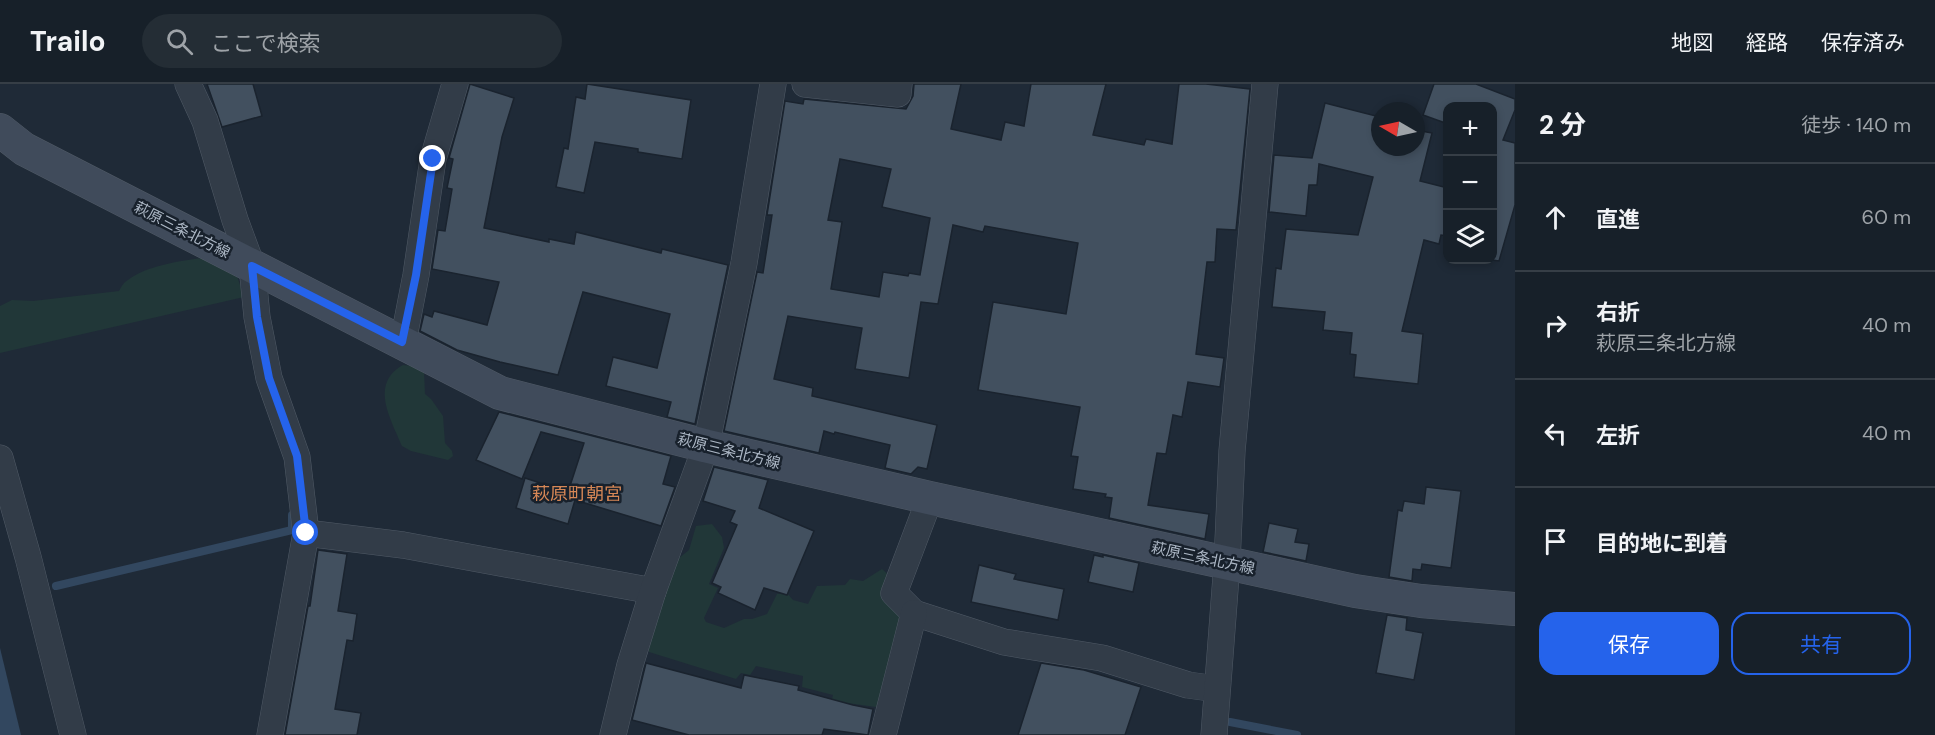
<!DOCTYPE html>
<html lang="ja">
<meta charset="utf-8">
<style>
:root{--surface:#172029;--page:#242d35;--text:#f1f3f6;--muted:#9ea3a8;--line:#363e46;--accent:#2563eb}
body{margin:0;font-family:"DM Sans","Noto Sans JP",sans-serif;background:var(--page);color:var(--text)}
.controls{position:absolute;right:18px;top:18px;display:grid;overflow:hidden;border-radius:12px;box-shadow:0 3px 9px #0003}
.controls button{width:54px;height:54px;display:grid;place-items:center;padding:0;border:0;border-bottom:2px solid var(--line);background:var(--surface);color:var(--text);font:30px sans-serif}
.compass{position:absolute;left:1371px;top:18px;width:54px;height:54px;border-radius:50%;background:var(--surface);box-shadow:0 3px 9px #0003;rotate:279deg}
.stop{position:absolute;width:18px;height:18px;margin:-14px;border:4px solid #2563eb;border-radius:50%;background:#fff}
.stop.end{background:#2563eb;border-color:#fff;box-shadow:0 2px 6px #0008}
.list{margin:0;padding:0;list-style:none}
h2{display:flex;justify-content:space-between;align-items:center;height:78px;margin:0;padding:0 24px;font-size:26px}
h2 small{font-size:20px;font-weight:400;color:var(--muted)}
.list li{display:grid;grid-template-columns:39px 1fr auto;gap:18px;align-items:center;box-sizing:border-box;height:108px;padding:0 24px;border-top:2px solid var(--line)}
.list b{display:block;font-size:22px;white-space:nowrap}
.list p{margin:0;font-size:20px;white-space:nowrap;color:var(--muted)}
.list em{font-size:20px;font-style:normal;color:var(--muted)}
.actions{display:flex;gap:12px;padding:18px 24px}
.actions a{flex:1;padding:14px 0;border:2px solid var(--accent);border-radius:18px;text-align:center;font-size:21px;color:var(--accent)}
.actions .main{background:var(--accent);color:#fff}
.icon{flex:none;width:33px;height:33px;fill:none;stroke:currentColor;stroke-width:2;stroke-linecap:round;stroke-linejoin:round}
.map{position:relative;flex:none;width:1515px;height:651px;overflow:hidden}
header{display:flex;align-items:center;gap:36px;box-sizing:border-box;height:84px;padding:0 30px;background:var(--surface);border-bottom:2px solid var(--line)}
header strong{font-size:28px}
nav{display:flex;gap:33px;margin-inline-start:auto;font-size:21px}
.search{width:420px;height:54px;background:var(--page);display:flex;align-items:center;gap:15px;box-sizing:border-box;padding:0 21px;border-radius:33px;color:var(--muted);font-size:22px}
main{display:flex}
aside{flex:1;background:var(--surface)}
.map>svg:first-child{display:block}
.green{fill:#213738}
.water{fill:#32475f}
.lines{fill:none;stroke-linecap:round;stroke-linejoin:round}
.stream{stroke:#32475f;stroke-width:8}
.building{fill:#42505f;stroke:#1a232e;stroke-width:1.5;fill-rule:evenodd}
.minor-casing{stroke:#505a66;stroke-width:27}
.secondary-casing{stroke:#505a66;stroke-width:34}
.minor{stroke:#323c48;stroke-width:26}
.secondary{stroke:#404b5b;stroke-width:33}
.route{stroke:#2563eb;stroke-width:8}
.labels{text-anchor:middle;stroke-width:5;stroke-linejoin:round;paint-order:stroke}
.street-label{font-size:15px;fill:#acb7c5;stroke:#18212c}
.quarter-label{font-size:18px;fill:#d68756;stroke:#18212c}
</style>
<header>
<strong>Trailo</strong>
<div class="search"><svg class="icon" aria-label="search" viewBox="0 0 24 24"><circle cx="10" cy="10" r="6"/><path d="M15 15l6 6"/></svg>ここで検索</div>
<nav><a>地図</a><a>経路</a><a>保存済み</a></nav>
</header>
<main>
<div class="map">
<svg width="1515" height="651" viewBox="0 0 1515 651">
<rect width="100%" height="100%" fill="#1f2a37"/>
<g class="green">
<path d="M202,174L236,189L244,213L0,269V222L12,216L33,217L119,207C121,203 124,198 128,196C146,182 179,177 202,174Z"/>
<path d="M403,281L412,282L424,287L425,310L431,315L443,332L445,359L452,367L453,372L448,376L411,367L402,362C391,335 369,300 403,281Z"/>
<path d="M712,440L722,453L724,464L709,500L718,504L704,534L706,538L724,544L744,535H752L767,530L777,510L786,508L793,516L808,520L817,502L845,501L850,495L863,497L882,485L892,494L907,534L884,619L876,623L847,619L845,622L831,619L833,611L802,603L803,592L756,582L750,591L741,589L736,595L649,568V550L674,478L689,466L696,442Z"/>
</g>
<path class="water" d="M0,564L21,651H0Z"/>
<g class="lines">
<g class="stream">
<path d="M56,502L292,446V431"/>
<path d="M1230,638L1297,651"/>
</g>
</g>
<g class="building">
<path d="M207,0H253L262,32L222,43Z"/>
<path d="M470,0L514,14L502,53L484,144L549,158V155L574,160L576,148L661,169L662,165L728,181L695,340L667,333L671,318L606,302L613,273L657,284L670,230L583,208L558,291L500,278L457,266L420,247L424,230L432,233L434,227L487,241L499,198L432,185L438,146L445,147L452,105L447,104L453,75L449,74Z"/>
<path d="M587,0L691,16L682,75L638,68V65L595,58L584,109L556,103L564,64L568,65L576,13L585,15Z"/>
<path d="M914,0H961L951,45L1001,56L1005,38L1024,42L1031,0H1106L1093,51L1144,61L1146,55L1172,60L1179,0H1206L1250,5L1236,146L1217,145L1215,178H1207L1196,270L1224,274L1220,303L1188,298L1182,333L1173,331L1166,370L1157,369L1148,421L1209,430L1205,455L1109,434L1112,414L1105,413L1106,410L1073,405L1078,373L1071,372L1080,323L978,306L993,218L1066,230L1078,159L985,142L983,148L953,141L938,220L921,218L909,294L855,285L862,244L788,232L774,295L813,304L812,312L937,341L927,385L918,383L911,390L885,384L890,361L835,348L834,350L824,347L819,369L724,347L757,188L763,189L772,131H767L785,17L803,20L804,15L906,25L913,12ZM840,75L891,85L882,123L930,134L920,191L909,189L908,192L883,188L879,213L831,205L842,138L828,136Z"/>
<path d="M1434,0H1476L1515,15V26L1503,56L1515,59V121L1499,177L1492,176V22H1448V40L1423,31Z"/>
<path d="M1325,19L1380,33V63H1416V46L1432,49L1420,97L1448,104V152L1441,151L1439,160L1424,156L1402,247L1423,250L1418,300L1354,293L1356,271L1350,270L1352,249L1323,246L1325,228L1272,223L1276,184L1281,185L1286,145L1358,151L1373,93L1319,80L1317,101H1309L1306,132L1269,128L1274,71L1312,74Z"/>
<path d="M499,328L671,372L663,400L675,403L661,442L575,416L568,440L516,424L525,394L568,408L584,359L541,348L522,395L476,376Z"/>
<path d="M714,383L768,396L759,424L814,447L787,511L764,504L755,526L718,509L721,503L712,499L737,441L730,438L735,427L703,417Z"/>
<path d="M1426,403L1461,407L1451,484L1422,480L1421,486L1413,485L1412,497L1389,493L1398,426L1402,427L1404,417L1424,420Z"/>
<path d="M1269,439L1298,445L1295,458L1309,460L1306,477L1263,468Z"/>
<path d="M318,466L347,470L338,527L357,530L353,557L347,556L335,625L361,629L357,651H285L308,522H310Z"/>
<path d="M1094,471L1103,473V471L1139,479L1133,508L1088,498Z"/>
<path d="M979,481L1016,490L1014,495L1064,505L1058,536L971,518Z"/>
<path d="M1387,531L1407,534L1406,546L1423,549L1414,596L1376,589Z"/>
<path d="M646,579L741,604L744,591L799,602L798,606L853,621L873,625L868,651L824,645L822,651H689L632,636Z"/>
<path d="M1041,579L1084,586L1141,603L1125,651H1018Z"/>
</g>
<g class="lines">
<defs>
<g id="minor">
<path d="M188,0L205,37L235,136L252,182L257,233L269,294L297,373L306,449L270,651"/>
<path d="M805,0L898,10L899,0"/>
<path d="M403,258L416,191L433,75L455,0"/>
<path d="M0,374L28,473L73,651"/>
<path d="M930,414L894,509L914,529L1004,558L1102,574L1188,601L1217,605"/>
<path d="M306,449L403,461L653,507"/>
<path d="M613,651L630,581L653,507L706,362L744,179L773,0"/>
<path d="M883,651L914,529"/>
<path d="M1214,651L1227,479L1232,367L1265,0"/>
</g>
<path id="secondary" d="M0,46L24,65L500,309L706,362L930,414L1355,507L1421,517L1515,525"/>
</defs>
<use href="#minor" class="minor-casing"/>
<use href="#secondary" class="secondary-casing"/>
<use href="#minor" class="minor"/>
<use href="#secondary" class="secondary"/>
</g>
<g class="lines">
<path class="route" d="M306,449L297,372L269,294L257,233L252,182L402,258L416,191L433,75"/>
</g>
<g class="labels">
<g class="street-label">
<text transform="translate(182 146) rotate(27)" y="5">萩原三条北方線</text>
<text transform="translate(729 367) rotate(14)" y="5">萩原三条北方線</text>
<text transform="translate(1203 474) rotate(12)" y="5">萩原三条北方線</text>
</g>
<g class="quarter-label">
<text x="577" y="416">萩原町朝宮</text>
</g>
</g>
</svg>
<div class="controls">
<button>+</button>
<button>−</button>
<button><svg class="icon" aria-label="layers" viewBox="0 0 24 24"><path d="M12 4l9 5-9 5-9-5zM3 14l9 5 9-5"/></svg></button>
</div>
<svg class="compass" viewBox="-18 -18 36 36"><path d="M0-13l5 13h-10z" fill="#e53935"/><path d="M0 13l5-13h-10z" fill="#9ea3a8"/></svg>
<div class="stop" style="left:306px;top:449px"></div>
<div class="stop end" style="left:433px;top:75px"></div>
</div>
<aside>
<h2>2 分<small>徒歩 · 140 m</small></h2>
<ul class="list">
<li><svg class="icon" aria-label="ahead" viewBox="0 0 24 24"><path d="M12 20V5M6 11l6-6 6 6"/></svg><div><b>直進</b></div><em>60 m</em></li>
<li><svg class="icon" aria-label="right" viewBox="0 0 24 24"><path d="M7 20v-9h11M14 6l5 5-5 5"/></svg><div><b>右折</b><p>萩原三条北方線</p></div><em>40 m</em></li>
<li><svg class="icon" aria-label="left" viewBox="0 0 24 24"><path d="M17 20v-9H6M10 6l-5 5 5 5"/></svg><div><b>左折</b></div><em>40 m</em></li>
<li><svg class="icon" aria-label="arrive" viewBox="0 0 24 24"><path d="M6 21V4h12l-3 4 3 4H6"/></svg><div><b>目的地に到着</b></div></li>
</ul>
<div class="actions"><a class="main">保存</a><a>共有</a></div>
</aside>
</main>
